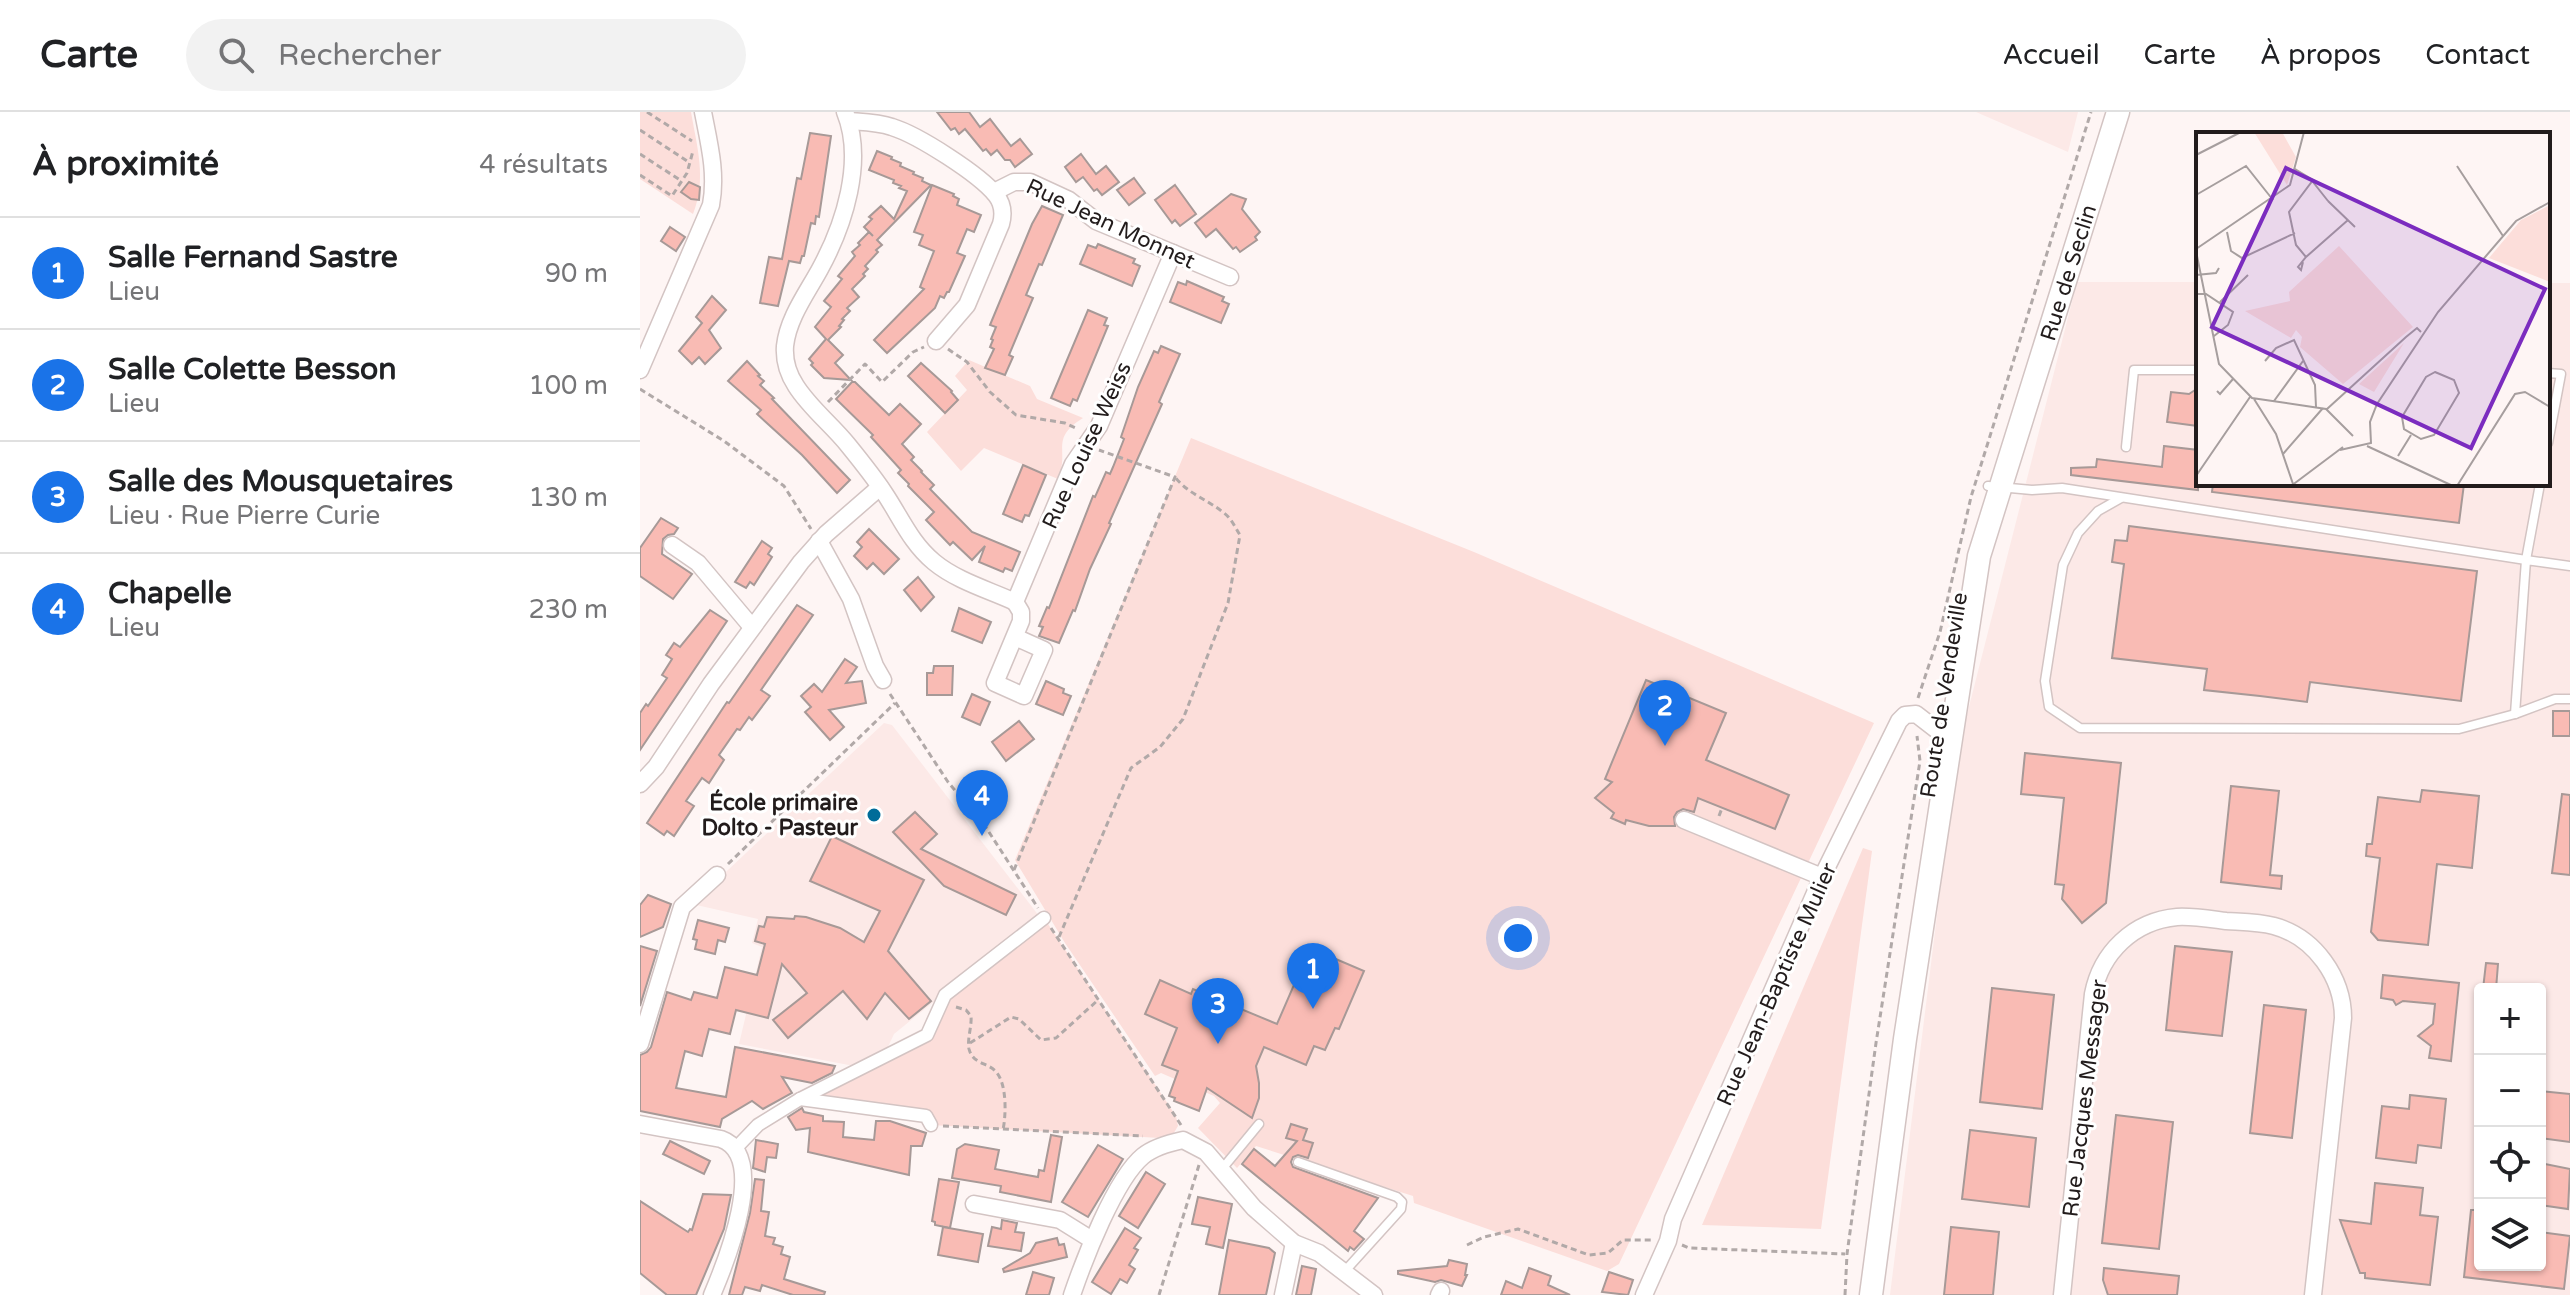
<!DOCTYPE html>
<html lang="fr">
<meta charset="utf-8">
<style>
:root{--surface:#fff;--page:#f2f2f2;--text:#202124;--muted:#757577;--line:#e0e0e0;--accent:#1a73e8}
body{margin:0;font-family:"Varela Round",sans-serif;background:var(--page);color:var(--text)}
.controls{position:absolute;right:24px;bottom:24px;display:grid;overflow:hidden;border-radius:8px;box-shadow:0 2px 6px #0004}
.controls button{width:72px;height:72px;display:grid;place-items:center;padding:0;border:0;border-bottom:2px solid var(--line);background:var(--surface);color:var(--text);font:40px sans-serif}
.you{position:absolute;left:878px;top:826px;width:28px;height:28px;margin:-20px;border:6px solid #fff;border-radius:50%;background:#1a73e8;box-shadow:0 0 0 12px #1a73e833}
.badge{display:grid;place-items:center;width:52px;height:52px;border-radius:50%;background:var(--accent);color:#fff;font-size:26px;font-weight:700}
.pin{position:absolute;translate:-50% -66px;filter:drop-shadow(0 2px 4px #0008)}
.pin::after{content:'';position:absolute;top:42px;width:28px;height:24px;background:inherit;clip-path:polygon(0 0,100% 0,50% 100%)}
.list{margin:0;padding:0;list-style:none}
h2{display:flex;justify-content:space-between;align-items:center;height:104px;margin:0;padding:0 32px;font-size:34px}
h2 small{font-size:26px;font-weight:400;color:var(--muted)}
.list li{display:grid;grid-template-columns:52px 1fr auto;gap:24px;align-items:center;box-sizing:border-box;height:112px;padding:0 32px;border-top:2px solid var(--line)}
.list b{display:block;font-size:30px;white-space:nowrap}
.list p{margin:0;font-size:26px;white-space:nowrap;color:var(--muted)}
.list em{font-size:26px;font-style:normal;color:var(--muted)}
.icon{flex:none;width:44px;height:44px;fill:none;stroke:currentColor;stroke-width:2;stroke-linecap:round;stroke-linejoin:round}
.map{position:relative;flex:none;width:1930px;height:1183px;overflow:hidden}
header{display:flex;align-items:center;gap:48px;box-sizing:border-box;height:112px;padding:0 40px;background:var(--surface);border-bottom:2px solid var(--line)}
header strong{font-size:38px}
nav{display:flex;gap:44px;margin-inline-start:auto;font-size:28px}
.search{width:560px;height:72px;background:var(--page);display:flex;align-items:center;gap:20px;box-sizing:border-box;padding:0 28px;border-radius:44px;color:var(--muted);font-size:30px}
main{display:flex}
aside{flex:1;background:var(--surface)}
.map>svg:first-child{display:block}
.built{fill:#fce9e7;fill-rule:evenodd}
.green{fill:#fcdeda}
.building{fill:#f9bbb4;stroke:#a79997;stroke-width:2}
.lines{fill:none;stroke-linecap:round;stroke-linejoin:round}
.service-casing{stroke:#d3c4c3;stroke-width:11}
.pedestrian-casing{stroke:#d3c4c3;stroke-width:15}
.minor-casing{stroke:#d3c4c3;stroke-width:19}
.secondary-casing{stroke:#d3c4c3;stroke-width:25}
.path{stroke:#b1a9a8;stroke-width:3;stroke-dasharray:6 4;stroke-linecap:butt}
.service{stroke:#fff;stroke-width:8}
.pedestrian{stroke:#fff;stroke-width:12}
.minor{stroke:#fff;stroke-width:16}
.secondary{stroke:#fff;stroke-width:22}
.poi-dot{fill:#006c99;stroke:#fff;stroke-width:3}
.labels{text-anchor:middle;stroke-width:6;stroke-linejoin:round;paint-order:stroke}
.street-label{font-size:22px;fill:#221c1c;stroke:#fff}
.poi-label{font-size:22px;font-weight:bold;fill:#221c1c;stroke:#fff;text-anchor:end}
.inset-road{fill:none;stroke:#a69e9e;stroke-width:2}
.view{fill:#7b2cbf;fill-opacity:0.15;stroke:#7b2cbf;stroke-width:4}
.inset-edge{fill:none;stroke:#221c1c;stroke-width:4}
</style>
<header>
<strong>Carte</strong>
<div class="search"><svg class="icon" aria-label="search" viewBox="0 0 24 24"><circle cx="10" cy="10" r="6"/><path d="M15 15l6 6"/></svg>Rechercher</div>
<nav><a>Accueil</a><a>Carte</a><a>À propos</a><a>Contact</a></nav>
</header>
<main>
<aside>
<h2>À proximité<small>4 résultats</small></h2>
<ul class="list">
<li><span class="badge">1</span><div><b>Salle Fernand Sastre</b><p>Lieu</p></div><em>90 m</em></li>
<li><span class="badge">2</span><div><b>Salle Colette Besson</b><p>Lieu</p></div><em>100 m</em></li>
<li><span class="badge">3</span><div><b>Salle des Mousquetaires</b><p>Lieu · Rue Pierre Curie</p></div><em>130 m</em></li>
<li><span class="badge">4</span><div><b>Chapelle</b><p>Lieu</p></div><em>230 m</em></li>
</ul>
</aside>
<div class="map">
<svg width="1930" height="1183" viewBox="0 0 1930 1183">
<rect width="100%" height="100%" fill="#fef5f4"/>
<g class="built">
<path d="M1336,0H1438L1428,40Z"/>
<path d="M1437,170H1558V372H1908V171H1930V1183H1250L1317,642ZM1840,877H1900V1153H1840Z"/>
<path d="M244,611L252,613L399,804L254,922L246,939L214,954L99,932L122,835L112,831L118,807L52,792Z"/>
</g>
<g class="green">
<path d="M0,0H51C57,35 67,67 53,102L0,67Z"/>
<path d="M329,248L390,274L397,287L443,306C409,327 430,338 418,367L344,336L321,359L287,320L327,278L315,264Z"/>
<path d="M551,326L834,440L1234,611L979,1152L967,1159L774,1091L773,1084L616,1034L597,1056L558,1016L580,991L574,984L521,961L515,964L425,831L375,748Z"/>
<path d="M1223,736L1232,739L1181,1117L1062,1113Z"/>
<path d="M404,806L536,1004L538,1014L532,1024L520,1026L291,1013L286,1004L160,987L287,923L305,883Z"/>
</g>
<g class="building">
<path d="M297,0H329L340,15L350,7L371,34L380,27L392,42L375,55L370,48H365L357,38L351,43L346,37L343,39L325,17L319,22L315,16L311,18Z"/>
<path d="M170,21L191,24L179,105L176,104L175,112L171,111L164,144H162L160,151L149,149L138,194L120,191L129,145L142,147L157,66L161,67Z"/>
<path d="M237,39L252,45L251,47L261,51L260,54L274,60L273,62L283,66L282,69L291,73L237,128L242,133L236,138L238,140L225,154L228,157L223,162L225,164L212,177L219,185L207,196L210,199L202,207L204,208L199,214L201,215L188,228L203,243L195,251L211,268L184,266L171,253L173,251L169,247L186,227L175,215L191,195L184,189L202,167L198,164L215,144L212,140L220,133L218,131L229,120L233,124L224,115L232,107L229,105L241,94L254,107L267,79L259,76L261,74L253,71L254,68L229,58Z"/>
<path d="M441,42L456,62L466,54L479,70L462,83L457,77L454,79L443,65L436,70L425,55Z"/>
<path d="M494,66L505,81L489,93L477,78Z"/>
<path d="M49,70L60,75L59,88L51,87L41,80Z"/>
<path d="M292,73L314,82L313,84L319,87L317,93L341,103L334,120L327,117L317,141L325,144L309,180H307L304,186L300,184L295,196L247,241L234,228L284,177L280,175L294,139L279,133L283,123L274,120Z"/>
<path d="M535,73L556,102L540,114L535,108L532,111L515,88Z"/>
<path d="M591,82L606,87L602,97L620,120L615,125L617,128L600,140L596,135L593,137L576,117L566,125L555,111Z"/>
<path d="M402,94L423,103L402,153L399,152L386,183L393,186L369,243L373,245L365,263L345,256L354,237L350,235L353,228L351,227L356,215L350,213L392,112Z"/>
<path d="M30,115L45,125L36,139L21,129Z"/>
<path d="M458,132L495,147L493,151L500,154L492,174L440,152L448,133L456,136Z"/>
<path d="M547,169L584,185L582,189L589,192L581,211L530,190L538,170L546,173Z"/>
<path d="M72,184L86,198L69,218L81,236L65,252L59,245L52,252L39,239L62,211L56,205Z"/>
<path d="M448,198L467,206L464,213L468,214L437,289L433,287L430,294L411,286Z"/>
<path d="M521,234L540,242L519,290L522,292L469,411L471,412L450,457L435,499L433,498L419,531L399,524L403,515L399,514L407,495L409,496L453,384L455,385L466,360L470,362L473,355L484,327L481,325L498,275L514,239L518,241Z"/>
<path d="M107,249L120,263L118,264L124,269L120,273L134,286L132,287L210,368L197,381L162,343L117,302L121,298L88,269Z"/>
<path d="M281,251L312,279L311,280L318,288L305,301L268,264Z"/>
<path d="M212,270H215L249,303L260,292L281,312L262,332L274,345L271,348L282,359L281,360L294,373L290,377L332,420L380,440L372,459L365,456L363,460L339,450L345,434L332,448L313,430L310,433L286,408L294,400L268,374L269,372L258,361L261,358L231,325L233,323L196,287Z"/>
<path d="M1558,276V314L1527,310L1531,280L1549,282Z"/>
<path d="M1524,334L1558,338V378L1431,363V356L1456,355L1457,347L1522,355Z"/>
<path d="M383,353L406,363L389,404L385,403L382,410L363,402Z"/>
<path d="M1573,372H1824L1819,411L1572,380Z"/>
<path d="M21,406L38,416L34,422L28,423L23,427L22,442L52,462L33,487L0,464V436Z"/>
<path d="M1489,414L1837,459L1821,589L1670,570L1667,590L1620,584L1564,578L1567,557L1472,546L1484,452L1472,450L1475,428L1487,429Z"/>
<path d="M229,417L259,447L244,462L233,451L227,457L214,444L222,435L217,430Z"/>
<path d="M122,429L132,436L128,442L132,445L114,473L110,470L106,476L95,470Z"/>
<path d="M278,465L294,485L281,499L264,478Z"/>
<path d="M157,493L173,503L121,578L130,584L112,608L109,605L100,618L97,617L79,643L84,648L69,671L62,666L46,689L54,694L34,724L27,719L24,723L7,711L87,590L89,591Z"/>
<path d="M319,496L351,510L342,531L312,519Z"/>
<path d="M70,498L87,509L0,638V601L6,592L8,594L27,566L22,563L32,547L26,543L34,531L40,535Z"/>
<path d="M205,547L217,555L206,571L222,569L226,591L189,598L204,615L190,628L165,600L171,595L161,584L174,572L182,580Z"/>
<path d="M294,554H313L312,583H287V561H293Z"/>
<path d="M1006,568L1086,601L1066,648L1149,683L1135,717L1058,686L1054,700L1043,697L1037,700L1034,705L1035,714H1009L986,708L985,712L971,706L974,701L955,686L972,670L965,667Z"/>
<path d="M406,569L424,577L423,581L431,584L423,603L396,592Z"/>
<path d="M332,582L350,590L340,613L322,605Z"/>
<rect x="1913" y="599" width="17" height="25"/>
<path d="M379,609L394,627L366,649L352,630Z"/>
<path d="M1385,641L1481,651L1466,791L1442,811L1422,787L1424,773L1415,772L1424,686L1381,682Z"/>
<path d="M1591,674L1639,679L1630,763L1642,764L1641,777L1581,770Z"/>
<path d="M1782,678L1839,684L1832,756L1797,752L1788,833L1738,828L1731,820L1740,746L1726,744L1727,732H1732L1738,685L1780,690Z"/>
<path d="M1922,682L1930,683V763L1912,761Z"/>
<path d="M275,700L297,722L281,737L376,783L366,803L304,774L253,720Z"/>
<path d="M192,724L284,768L248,839L291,889L269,907L245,881L227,907L203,879L148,926L133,908L167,881L142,852L128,906L96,898L90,922L69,917L62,944L45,939L36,976L86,985L95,935L195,954L192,961L172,971L142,965L152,981L123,997L112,989L82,1007L80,1015L0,999V943L7,940L11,935L27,880L51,888L54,880L77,886L85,855L117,863L125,832L115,829L119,814L124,815L127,805L154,807L155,804L166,805L200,816L224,830L240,799L170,769Z"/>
<path d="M8,783L31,792L23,815L0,825V793Z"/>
<path d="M58,808L89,816L85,830L78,828L75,842L55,837L57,828L53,827Z"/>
<path d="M0,834L17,839L0,894Z"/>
<path d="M1535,834L1592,840L1582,924L1526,918Z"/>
<path d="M670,836L724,859L699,917L695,916L685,938L674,934L666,953L624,935L616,954L619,971V986L612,1006L567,976L559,999L534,989L535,986L529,984L538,959L522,953L537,916L505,902L520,868L551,882L553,877L637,912Z"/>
<path d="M1846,851L1858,852L1856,877H1843Z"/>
<path d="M1743,863L1819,871L1811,949L1789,946L1791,934L1778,924L1793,912L1795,892L1763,889L1756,893L1753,888L1741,886Z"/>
<path d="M1352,876L1414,883L1402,997L1340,990Z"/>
<path d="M1624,893L1666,898L1652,1026L1610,1021Z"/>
<path d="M1900,979L1930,982V1030L1900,1026Z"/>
<path d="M1770,983L1806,987L1801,1036L1778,1033L1776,1051L1736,1046L1742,994L1769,997Z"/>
<path d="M162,996L164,1000L183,1004V1009L204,1010L203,1025L234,1028L236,1009H250L286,1021L282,1034H271L269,1063L168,1040L170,1016L156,1018L148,1005Z"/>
<path d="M1476,1003L1533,1010L1519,1137L1462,1131Z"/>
<path d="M651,1012L667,1017L663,1028L673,1031L668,1046L658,1043L653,1045L651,1050L653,1055L738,1086L714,1119L724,1127L714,1138L710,1135L708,1139L602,1052L614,1037L635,1054L657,1029L646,1026Z"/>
<path d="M1330,1018L1396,1026L1389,1095L1322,1087Z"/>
<path d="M411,1023L422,1025L411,1090L360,1080L361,1074L312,1066L317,1037L325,1032L359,1038L355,1057L398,1065L399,1058L404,1059Z"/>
<path d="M116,1028L138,1032L136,1046L127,1045L125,1060L113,1056Z"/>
<path d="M30,1029L70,1049L64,1062L23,1042Z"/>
<path d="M458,1033L483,1047L448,1105L422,1090Z"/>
<path d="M1900,1051L1930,1057L1928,1097L1900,1093Z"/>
<path d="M506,1060L525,1072L498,1116L479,1104Z"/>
<path d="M115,1067L124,1068L121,1099L129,1100L125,1124L135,1126L133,1132L143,1135L141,1142L150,1145L144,1167L185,1180L184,1183H153L122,1173L120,1179L105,1175L102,1183H89L110,1101Z"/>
<path d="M299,1067L319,1070L310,1116L295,1113V1110L292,1109Z"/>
<path d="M1735,1071L1783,1076L1780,1103L1798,1105L1790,1173L1725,1166V1161H1720L1700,1108L1731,1112Z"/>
<path d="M63,1082L91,1083L84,1117L56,1183H27L0,1161V1089L48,1120L50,1117L52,1118Z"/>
<path d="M558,1085L592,1092L583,1136L566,1132L570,1115L552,1112Z"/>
<path d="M1831,1098H1840V1153H1900V1120L1930,1124L1924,1177L1824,1165Z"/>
<path d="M362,1108L377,1111L375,1120L384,1121L381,1139L348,1134L352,1115L361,1117Z"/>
<path d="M303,1115L343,1122L338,1150L298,1143Z"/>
<path d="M1311,1115L1359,1120L1353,1183H1304Z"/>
<path d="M485,1116L501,1126L494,1136L498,1138L489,1153L495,1157L487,1171L480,1167L471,1182L452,1170Z"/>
<path d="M417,1126L419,1133L424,1132L427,1145L364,1160L363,1157L390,1141L396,1131Z"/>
<path d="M589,1128L629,1136L635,1141L626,1183H579Z"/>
<path d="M809,1148L827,1152L825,1163H827L822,1174L801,1168L795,1170L758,1162V1159L807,1154Z"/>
<path d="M662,1154L676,1157L671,1183H656Z"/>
<path d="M889,1156L911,1164L908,1173L930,1183H861L866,1169L882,1176Z"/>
<path d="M1464,1156L1539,1164L1537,1183H1468L1463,1168Z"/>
<path d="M393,1160L414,1166L409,1183H386Z"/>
<path d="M969,1160L993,1168L988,1183L962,1180Z"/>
</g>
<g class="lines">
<defs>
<g id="service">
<path d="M1908,261L1921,262L1908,331"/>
<path d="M1486,335L1494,258H1558"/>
<path d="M1348,374L1392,378L1422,376L1886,448L1900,372"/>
<path d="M1481,386L1458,399L1438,421L1423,453L1405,569L1409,595L1440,616L1819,617L1875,602L1915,587H1930"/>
<path d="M1875,602L1886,448L1930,454"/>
<path d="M658,1050L757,1085L762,1090L761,1097L705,1159"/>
<path d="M582,1057L619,1012"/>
</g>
<g id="pedestrian">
<path d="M160,987L286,1004L291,1013"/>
<path d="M96,1036L118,1013L160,987L287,923L305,883L404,806"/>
</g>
<g id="minor">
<path d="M205,0C225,49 204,113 180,157C167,181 148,206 145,234C144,248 148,262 156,274C170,296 192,313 208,333C221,349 234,365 245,382C261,406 271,431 294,450C317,469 349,478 375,490"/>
<path d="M209,9C223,10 238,10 252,15C278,23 339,62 356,83C363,92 364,101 361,112L327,193L296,229"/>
<path d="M354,80L374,70H390L429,88L456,109L590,165"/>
<path d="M0,258L71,93C77,61 69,31 63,0"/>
<path d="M179,429L211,487L235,554L243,568"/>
<path d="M32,433L58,451L111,514"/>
<path d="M375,525L404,538L384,584L355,571L381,509V500L375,490L433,352L459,314L533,141"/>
<path d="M0,672L16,655L71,572L161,450L186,422L240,375"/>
<path d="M1044,708L1182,765"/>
<path d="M0,932L42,795L77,763"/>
<path d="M0,1012L81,1027C129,1044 86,1150 72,1183"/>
<path d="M334,1092L420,1108L452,1128"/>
<path d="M432,1183C444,1148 475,1067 503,1044C514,1035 529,1031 543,1028L566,1040L614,1096L654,1131L679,1141L734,1183"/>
<path d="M643,1183L654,1131"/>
<path d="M799,1183L801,1179"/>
<path d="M1004,1183L1028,1129L1033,1107L1182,765L1259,609L1265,603L1276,602L1298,619"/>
<path d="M1422,1183L1453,882C1461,841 1493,809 1537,805C1552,804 1570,807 1586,809C1602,810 1619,810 1634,814C1675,825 1703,866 1703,906L1673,1183"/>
</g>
<g id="secondary">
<path id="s1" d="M1231,1183L1265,927L1339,444L1478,0"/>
</g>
</defs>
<use href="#service" class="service-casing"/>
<use href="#pedestrian" class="pedestrian-casing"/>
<use href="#minor" class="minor-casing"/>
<use href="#secondary" class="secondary-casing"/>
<g class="path">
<path d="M7,0L52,29"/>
<path d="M0,18L50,51"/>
<path d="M0,42L40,68"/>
<path d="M0,63L32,84L47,61L53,39"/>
<path d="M308,237L327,250L350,280L376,303L425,311L438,317"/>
<path d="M0,277L84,329L144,374L171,417"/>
<path d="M188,290L225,252L242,270L273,240L284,235"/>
<path d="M250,582L308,670L347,717L398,796"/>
<path d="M1278,586L1300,520L1331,385L1451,0"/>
<path d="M1079,704L1082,696"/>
<path d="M88,752L255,591"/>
<path d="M374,758L535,365L459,338"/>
<path d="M411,816L541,1013"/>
<path d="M419,825L491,656L520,635L543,607L588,491L600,423C595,415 591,406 584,401C567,387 548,382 535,365"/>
<path d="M316,895L326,898L331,904C332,914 327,927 329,937C333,953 349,950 357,961C367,974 366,1003 363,1018"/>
<path d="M330,931L371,905L379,907L401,928L416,926L458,888"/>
<path d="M303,1014L503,1024"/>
<path d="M827,1133L844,1125L878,1117L949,1143L968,1141L983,1128H1011"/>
<path d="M1042,1133L1049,1136L1205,1142"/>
<path d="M519,1183L559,1053"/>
<path d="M1205,1183L1207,1142L1236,931L1280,649L1277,624"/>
</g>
<use href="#service" class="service"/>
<use href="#pedestrian" class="pedestrian"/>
<use href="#minor" class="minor"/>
<use href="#secondary" class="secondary"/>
</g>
<circle class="poi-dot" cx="234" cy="703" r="8"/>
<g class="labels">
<g class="street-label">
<text transform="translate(471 111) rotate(25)" y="8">Rue Jean Monnet</text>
<text dy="8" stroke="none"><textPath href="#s1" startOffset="1044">Rue de Seclin</textPath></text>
<text transform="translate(446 333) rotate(-65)" y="8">Rue Louise Weiss</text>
<text transform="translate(1303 583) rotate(-81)" y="8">Route de Vendeville</text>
<text transform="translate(1136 872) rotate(-66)" y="8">Rue Jean-Baptiste Mulier</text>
<text transform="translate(1444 986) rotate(-83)" y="8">Rue Jacques Messager</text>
</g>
<g class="poi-label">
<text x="218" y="698">École primaire<tspan x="218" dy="25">Dolto - Pasteur</tspan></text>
</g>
</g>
<g transform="translate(1556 20)">
<rect width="354" height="354" fill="#fef5f4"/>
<path d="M58,0H86L100,25L91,53ZM354,73V150L293,126L325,88ZM143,114L217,195L147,252L104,215L106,205L100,198L95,206L49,179L94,169L93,160ZM208,211L178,260L163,252Z" fill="#fcdeda"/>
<path class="inset-road" d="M0,23L45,0M261,34L307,104M99,37L117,48L93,80L100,113L110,125M117,50L132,69M0,63L50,34L77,68M132,69L159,95M31,100L35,119L46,126L99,101M0,117L94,53L108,0M0,119L23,232L56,266L130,277L157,304M107,130L105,138L102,135L110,125L152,88M0,143L20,141L23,136M0,162H10L37,180L32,193L18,204M24,170L52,143M69,229L80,216L98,208L119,253L120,275M239,240L258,248L263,261L238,303L225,307L208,297L206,285L230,245ZM21,259L24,262L37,247M58,267L80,302L97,352M78,269L107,229M131,277L210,205L221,196L225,200M171,314L257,354M144,318L175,311L174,290L181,272L242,180L320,89L354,70M87,322L127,276M202,324L215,303M0,344L54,265M95,354L147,315M261,354L319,262L329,260L354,275"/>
<path class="view" d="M90,36L349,157L275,316L16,195Z"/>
<rect width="354" height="354" class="inset-edge"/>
</g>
</svg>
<div class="controls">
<button>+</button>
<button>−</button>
<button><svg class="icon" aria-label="locate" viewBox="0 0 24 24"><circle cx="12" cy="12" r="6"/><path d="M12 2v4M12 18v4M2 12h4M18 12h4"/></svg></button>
<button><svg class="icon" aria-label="layers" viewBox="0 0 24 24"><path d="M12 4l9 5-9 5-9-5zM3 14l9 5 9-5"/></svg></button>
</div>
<div class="you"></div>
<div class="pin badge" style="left:673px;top:897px">1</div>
<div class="pin badge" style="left:1025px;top:634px">2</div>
<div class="pin badge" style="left:578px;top:932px">3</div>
<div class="pin badge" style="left:342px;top:724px">4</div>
</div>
</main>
